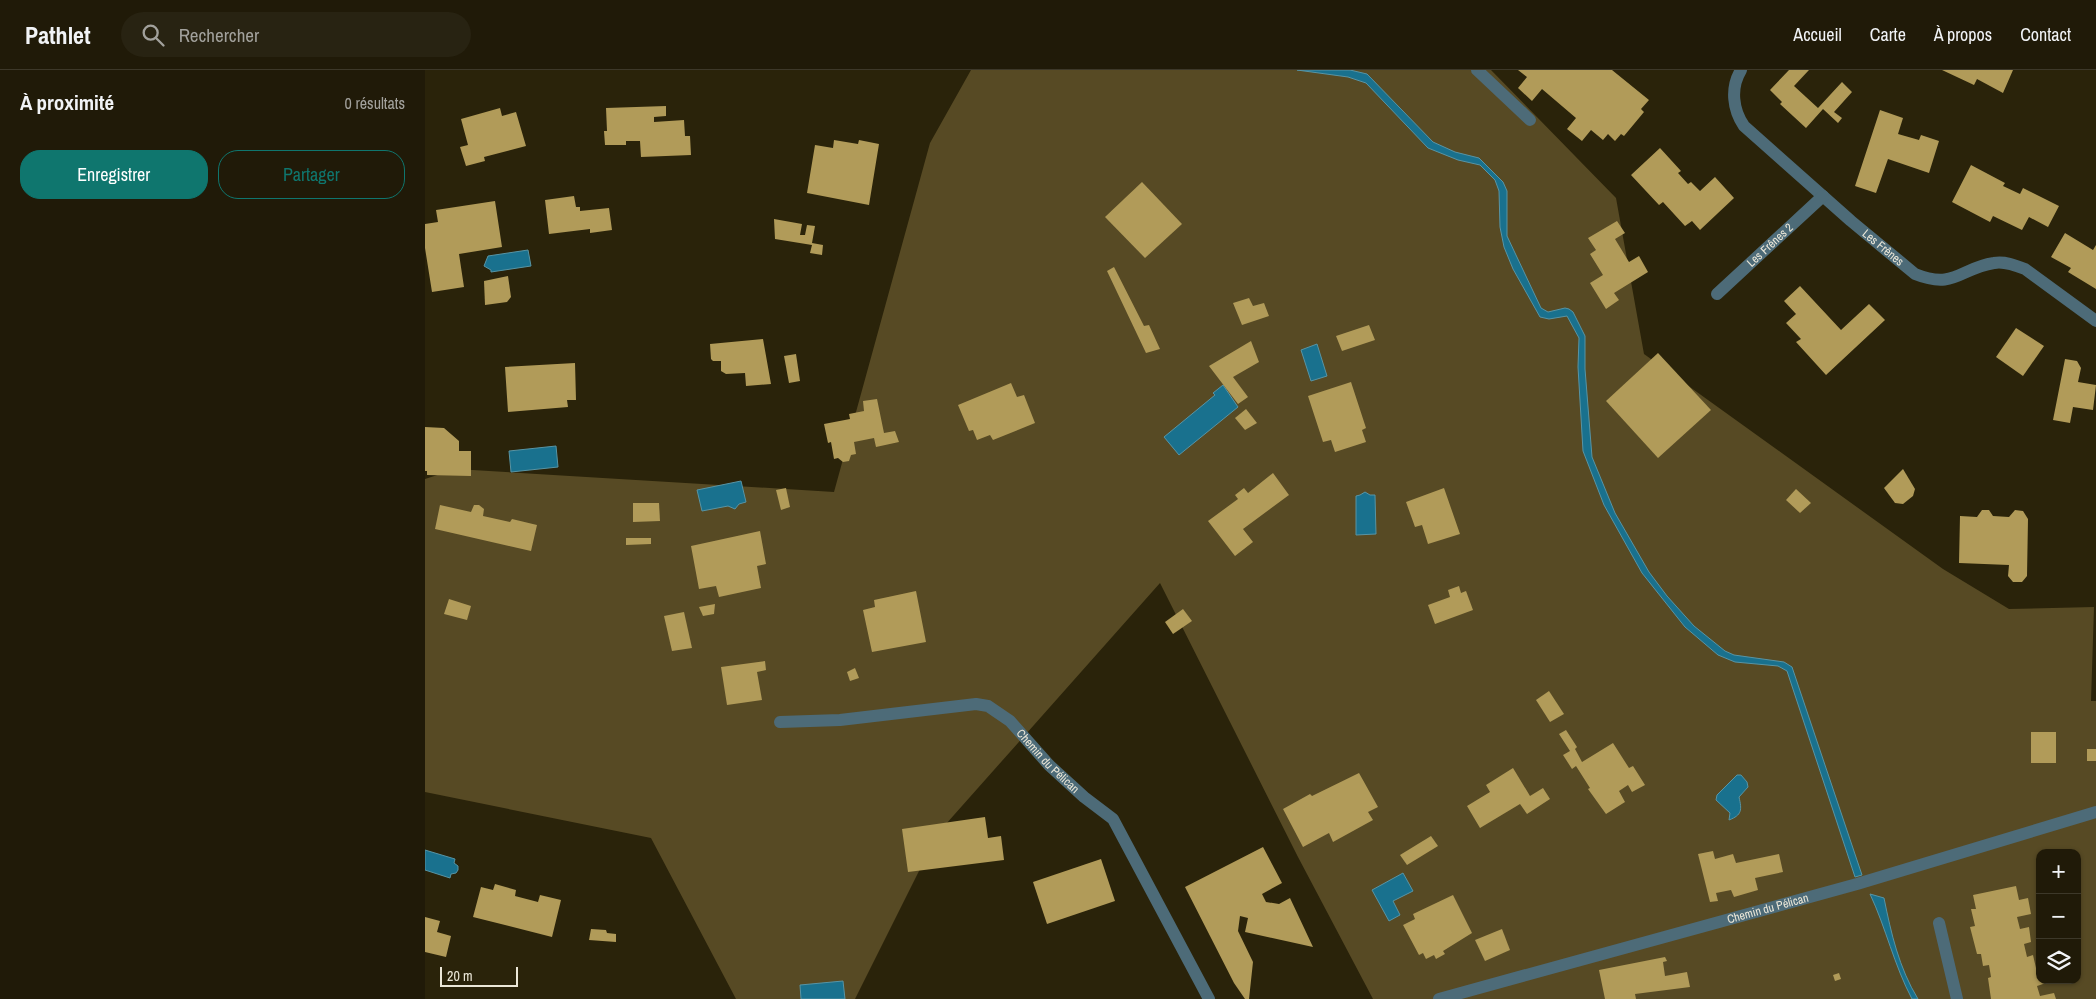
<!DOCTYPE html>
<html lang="fr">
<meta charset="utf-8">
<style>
:root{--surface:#201a08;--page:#282312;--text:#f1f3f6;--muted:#a2a19c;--line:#3d3829;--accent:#0f766e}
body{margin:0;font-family:"Archivo Narrow",sans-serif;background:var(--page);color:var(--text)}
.controls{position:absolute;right:15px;bottom:15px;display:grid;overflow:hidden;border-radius:10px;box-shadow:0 1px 4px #0004}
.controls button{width:45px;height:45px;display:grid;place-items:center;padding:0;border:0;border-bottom:1px solid var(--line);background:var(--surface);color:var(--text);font:25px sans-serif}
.scale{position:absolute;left:15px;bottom:12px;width:78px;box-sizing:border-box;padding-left:5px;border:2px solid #ebe7d8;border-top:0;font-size:14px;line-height:18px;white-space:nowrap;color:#ebe7d8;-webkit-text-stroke:4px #2a230a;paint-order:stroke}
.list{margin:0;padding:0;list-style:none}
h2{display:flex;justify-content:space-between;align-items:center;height:65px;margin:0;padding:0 20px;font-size:21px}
h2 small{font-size:16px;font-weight:400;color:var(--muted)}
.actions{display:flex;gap:10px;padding:15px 20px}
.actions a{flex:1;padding:11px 0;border:1px solid var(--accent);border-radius:20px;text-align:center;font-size:18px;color:var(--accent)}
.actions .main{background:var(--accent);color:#fff}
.icon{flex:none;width:28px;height:28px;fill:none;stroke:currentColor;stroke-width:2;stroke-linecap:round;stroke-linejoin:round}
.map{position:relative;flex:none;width:1671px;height:929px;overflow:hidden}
header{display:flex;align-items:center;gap:30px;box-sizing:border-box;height:70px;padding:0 25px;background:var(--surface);border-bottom:1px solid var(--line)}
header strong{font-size:24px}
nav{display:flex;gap:28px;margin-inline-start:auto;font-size:18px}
.search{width:350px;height:45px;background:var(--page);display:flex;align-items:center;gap:12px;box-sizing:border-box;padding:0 18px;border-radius:28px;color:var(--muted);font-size:19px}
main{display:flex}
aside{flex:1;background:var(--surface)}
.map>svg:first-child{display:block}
.green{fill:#574a24;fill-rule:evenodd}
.water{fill:#19718e;stroke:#5894a4}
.building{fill:#b19b59}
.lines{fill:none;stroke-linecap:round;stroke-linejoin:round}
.minor{stroke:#4d6b78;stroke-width:12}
.labels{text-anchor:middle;stroke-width:5;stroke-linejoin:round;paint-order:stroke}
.street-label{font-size:12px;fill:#ebe7d8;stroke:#2a230a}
</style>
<header>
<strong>Pathlet</strong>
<div class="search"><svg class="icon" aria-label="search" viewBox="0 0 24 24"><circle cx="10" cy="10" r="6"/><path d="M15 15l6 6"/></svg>Rechercher</div>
<nav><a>Accueil</a><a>Carte</a><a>À propos</a><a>Contact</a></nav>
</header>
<main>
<aside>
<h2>À proximité<small>0 résultats</small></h2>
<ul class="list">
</ul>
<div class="actions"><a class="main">Enregistrer</a><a>Partager</a></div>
</aside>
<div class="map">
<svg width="1671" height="929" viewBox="0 0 1671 929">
<rect width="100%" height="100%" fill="#2a230a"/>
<path class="green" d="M546,0H1066L1191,128L1219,284L1518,499L1584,539L1669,537L1666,631H1671V929H948L873,787L735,513L513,763L430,929H311L226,768L0,722V409L31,399L409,422L505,73ZM1615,783H1652V910H1615Z"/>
<g class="water">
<path d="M872,0H925L942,4L1008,72L1030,82L1054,88L1078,112L1082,121V166L1116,238L1123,242L1140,238L1144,239L1148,242L1160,266V299L1167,387L1190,443L1224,502L1242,526L1269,556L1300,581L1309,585L1359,592L1367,597L1437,805L1430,807L1362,601L1353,596L1310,592L1293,585L1260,557L1217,503L1179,435L1158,381L1153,297L1154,268L1142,246L1124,249L1115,247L1088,199L1079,177L1075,157L1074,121L1070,110L1055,95L1033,90L1003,78L941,13L923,7Z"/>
<path d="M103,180L106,196L66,202V200L59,196L63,186Z"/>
<path d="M892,274L902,306L886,311L876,280Z"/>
<path d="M798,315L813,337L754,385L739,367L790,325L788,323Z"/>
<path d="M131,376L133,397L86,402L84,381Z"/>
<path d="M316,411L321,432L314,434L310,439L303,436L277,441L272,420Z"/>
<path d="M940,422L945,425H950L951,464L931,465V426L935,425Z"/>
<path d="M1312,705H1316L1322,712L1323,717L1314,727C1317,740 1317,745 1304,750L1305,743L1291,730L1292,725Z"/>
<path d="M0,780L30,789L29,793L33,796V800L31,803L26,804L25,808L0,800Z"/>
<path d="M978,803L988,821L968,831L975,845L964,851L947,820Z"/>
<path d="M1445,824L1459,828C1466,863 1474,898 1493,929H1487C1469,895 1461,858 1445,824Z"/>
<path d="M418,911L420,929H376L375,915Z"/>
</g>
<g class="building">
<path d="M1093,0H1187L1224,30L1216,39L1219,42L1199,66L1196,64L1190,71L1183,64L1178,70L1166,60L1157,71L1142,59L1151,48L1117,19L1107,31L1093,18L1102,7Z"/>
<path d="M1364,0H1384L1369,16L1393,38L1417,12L1427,22L1409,42L1417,48L1413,53L1398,39L1381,58L1355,34L1357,32L1345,20Z"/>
<path d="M1517,0H1588L1578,23L1552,9L1549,15Z"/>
<path d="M241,36V46L229,47V52L259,50L260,66H265L266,85L216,87L215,71H201V75H180L179,61H182L181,38Z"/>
<path d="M75,38L77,46L91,42L101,76L59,87L60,91L41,96L35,77L43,75L36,49Z"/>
<path d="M1455,40L1478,48L1473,64L1494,70L1496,65L1514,71L1504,103L1463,89L1451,123L1430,116Z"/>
<path d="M409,70L433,74L434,70L454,74L444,135L382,123L390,75L408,78Z"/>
<path d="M1235,78L1256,101L1253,103L1263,114L1266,112L1275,121L1290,107L1309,128L1275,160L1267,151L1260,156L1238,132L1234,135L1206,105Z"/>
<path d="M1546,95L1580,113L1578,116L1595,124L1598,118L1634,136L1623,157L1604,147L1597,160L1568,146L1565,152L1527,132Z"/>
<path d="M717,112L757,154L720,188L680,147Z"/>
<path d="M149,126L151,137H155V141L184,138L187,160L165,163V159L124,164L120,130Z"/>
<path d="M70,131L77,177L34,184L39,217L7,222L0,178V154L13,152L11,140Z"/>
<path d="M349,149L377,154L375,165H380L382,155L390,156L387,173L398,175L397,185L385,183L387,175L350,169Z"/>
<path d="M1192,151L1200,163L1190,169L1204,192L1214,186L1223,202L1189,223L1194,230L1181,239L1165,213L1178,205L1165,184L1171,180L1163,168Z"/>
<path d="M1640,163L1668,180L1671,175V219L1643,202L1646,198L1626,187Z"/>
<path d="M689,197L719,256L724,255L735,279L721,283L682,201Z"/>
<path d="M83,206L86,227L82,232L60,235L59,211Z"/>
<path d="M1375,216L1416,260L1444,234L1460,250L1401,305L1371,272L1376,269L1361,253L1371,244L1359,231Z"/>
<path d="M824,228L828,236L839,233L844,246L817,255L808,233Z"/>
<path d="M944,255L950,270L917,281L911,266Z"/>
<path d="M1591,258L1619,276L1598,306L1571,287Z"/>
<path d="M338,269L346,314L321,316L320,303L301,304L296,301V291H288L286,289L285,274Z"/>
<path d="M826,271L834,292L808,307L823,327L813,334L784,296Z"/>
<path d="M1233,283L1286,340L1233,388L1181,331Z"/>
<path d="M371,284L375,311L364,313L359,286Z"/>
<path d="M1640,289L1652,291L1656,298L1653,312L1671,315L1668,340L1648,337L1645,353L1628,350Z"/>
<path d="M150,293L151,330H142L143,337L83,342L80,297Z"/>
<path d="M926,312L941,358L937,360L941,372L910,382L906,370L898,372L883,326Z"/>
<path d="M586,313L592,327L599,325L610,353L568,370L565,365L552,370L548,360L544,361L533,335Z"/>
<path d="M452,329L459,363L470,361L474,372L451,377L449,368L429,372L431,384L426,385L424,391L418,392L413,388L409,389L406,372L403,373L399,354L425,349L424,344L439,341L438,331Z"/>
<path d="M821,339L832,353L820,360L810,348Z"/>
<path d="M0,357L19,358L34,371V381H46V406L2,405V401H0Z"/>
<path d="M1478,399L1490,419L1488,426L1478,434L1470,433L1459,418Z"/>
<path d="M848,403L864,425L818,459L828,472L810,486L783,451L813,429L810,425L819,418L823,423Z"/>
<path d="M361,418L365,437L356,440L351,420Z"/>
<path d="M1019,418L1035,464L1003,474L997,455L990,457L981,432Z"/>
<path d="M1371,419L1386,433L1375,443L1361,430Z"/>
<path d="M208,433H234L235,451L208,452Z"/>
<path d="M15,435L46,442L49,435H54L59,439L58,446L85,452L87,449L112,455L106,481L10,459Z"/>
<path d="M1557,440H1564L1568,446L1584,447L1590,440L1598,441L1603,449L1602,506L1597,512H1588L1583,506L1584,495L1534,493L1535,446L1552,447Z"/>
<path d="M335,461L341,494L332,496L336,518L294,527L291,516L274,519L266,476Z"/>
<path d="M201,468H226V474L201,475Z"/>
<path d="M1034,516L1036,523L1041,521L1048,540L1010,554L1003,535L1025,527L1023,520Z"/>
<path d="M491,521L501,572L447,582L438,540L450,537L449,530Z"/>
<path d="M24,529L46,536L42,550L19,544Z"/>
<path d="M290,534L289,544L278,546L274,537Z"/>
<path d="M758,539L767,551L748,564L740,552Z"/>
<path d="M259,542L267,578L247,581L239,546Z"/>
<path d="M340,591L341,600L332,602L337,630L302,635L296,597Z"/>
<path d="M430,598L434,608L425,611L422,602Z"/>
<path d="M1124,621L1139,644L1125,652L1111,630Z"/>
<path d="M1141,660L1152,677L1150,679L1157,692L1188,673L1204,698L1208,696L1220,715L1207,722L1203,715L1194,721L1200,732L1181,744L1163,719L1165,718L1151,696L1147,699L1138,685L1145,681L1134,664Z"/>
<rect x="1606" y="662" width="25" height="31"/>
<rect x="1662" y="679" width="9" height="12"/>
<path d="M1088,698L1105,726L1118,718L1125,729L1102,744L1095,734L1055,758L1042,736L1065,722L1061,715Z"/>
<path d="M934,703L953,737L943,742L948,750L908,772L904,763L878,777L858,739L885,724L887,726Z"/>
<path d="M560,747L563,768L576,766L579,790L483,802L477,759Z"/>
<path d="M1006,766L1013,776L982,795L975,785Z"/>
<path d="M838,777L857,813L837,824L841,832L854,834L865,828L888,877L820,862L823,848L815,846L813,861L828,892L824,929H820L809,913L760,817Z"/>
<path d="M1288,781L1290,789L1308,784L1311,793L1354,784L1358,802L1330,808L1333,820L1309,827L1306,820L1291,823L1293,831L1285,832L1273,784Z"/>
<path d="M676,789L690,831L622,854L608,812Z"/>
<path d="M70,814L91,820L90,826L113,832L115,825L136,830L127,867L48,847L56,817L68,820Z"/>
<path d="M1591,816L1594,830L1603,828L1606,844L1592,847L1595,859L1604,857L1606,872L1599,874L1602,887L1608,885L1611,898L1615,897V910H1621V913L1612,916L1615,926L1629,923L1631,929H1566L1563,908L1566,907L1564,895L1558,896L1556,884H1552L1545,857L1550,856L1546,839H1551L1548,825Z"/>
<path d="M1028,825L1047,863L1018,881L1020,884L1011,889L1009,885L1001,889L998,883L994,885L978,855L990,849L988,844Z"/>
<path d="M0,847L15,851L12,862L26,866L21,887L0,882Z"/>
<path d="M166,859L181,860L182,863L191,864V872L164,870Z"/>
<path d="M1077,859L1085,880L1060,891L1050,870Z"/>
<path d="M1240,887L1242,891L1238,892L1240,906L1262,902L1265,917L1210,924L1211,929H1180L1174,900Z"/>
<path d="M1414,903L1416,909L1410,911L1408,905Z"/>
</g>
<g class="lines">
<g class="minor">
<path d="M1052,0L1105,50"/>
<path id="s1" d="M1316,0C1305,18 1308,40 1319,56L1426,151L1490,204C1530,220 1535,198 1569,193C1579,191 1590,195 1600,199L1671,251"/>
<path id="s2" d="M1292,224L1398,126"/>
<path id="s3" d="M355,652L415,650L551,634L563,636L585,651L624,695L659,727L688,749L784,929"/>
<path d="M1514,853L1532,929"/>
<path id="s4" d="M1014,929L1432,814L1671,742"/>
</g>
</g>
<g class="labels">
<g class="street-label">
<text dy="4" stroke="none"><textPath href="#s2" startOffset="72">Les Frênes 2</textPath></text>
<text dy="4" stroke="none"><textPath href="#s1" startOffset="244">Les Frênes</textPath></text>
<text dy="4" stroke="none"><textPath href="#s3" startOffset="291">Chemin du Pélican</textPath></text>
<text dy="4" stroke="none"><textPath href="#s4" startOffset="341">Chemin du Pélican</textPath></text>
</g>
</g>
</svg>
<div class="controls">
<button>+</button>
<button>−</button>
<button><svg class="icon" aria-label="layers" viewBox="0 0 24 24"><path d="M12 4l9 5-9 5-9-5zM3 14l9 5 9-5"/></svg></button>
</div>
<div class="scale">20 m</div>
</div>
</main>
